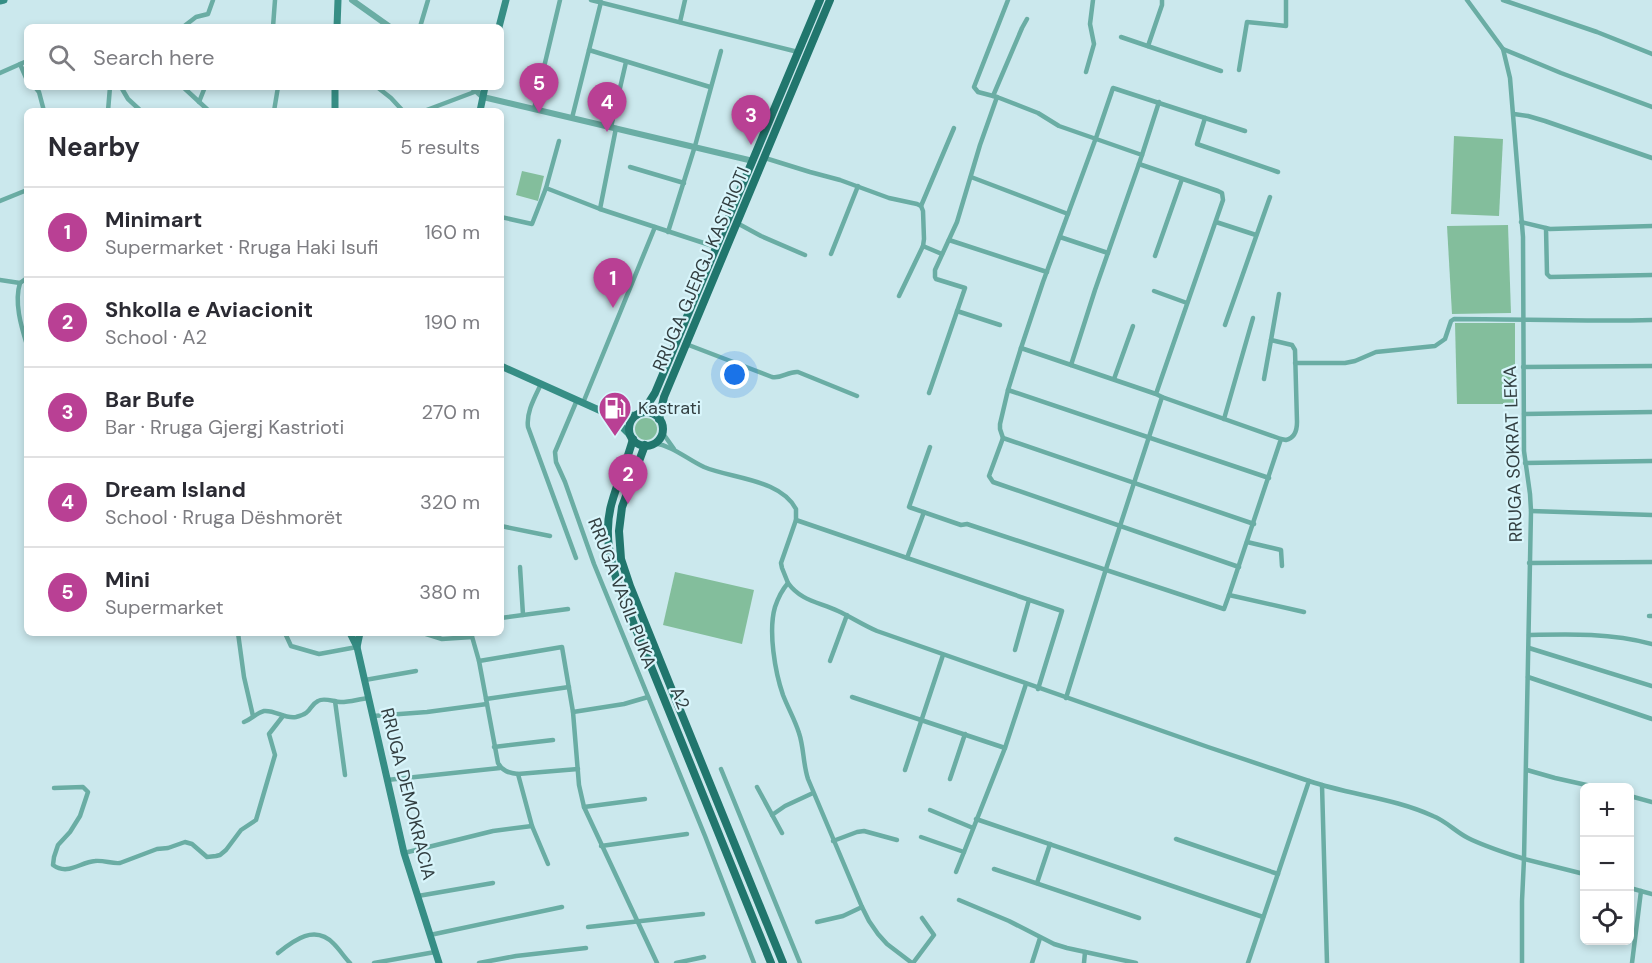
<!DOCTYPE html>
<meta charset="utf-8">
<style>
:root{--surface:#fff;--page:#f7f7f7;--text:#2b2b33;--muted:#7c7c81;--line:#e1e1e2;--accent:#b94094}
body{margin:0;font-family:"DM Sans",sans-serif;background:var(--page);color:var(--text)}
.controls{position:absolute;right:18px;bottom:18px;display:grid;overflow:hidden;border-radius:9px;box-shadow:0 3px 9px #0003}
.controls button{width:54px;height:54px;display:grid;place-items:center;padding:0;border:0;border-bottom:2px solid var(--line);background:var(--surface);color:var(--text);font:30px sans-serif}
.you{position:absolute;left:735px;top:375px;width:21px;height:21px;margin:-15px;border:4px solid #fff;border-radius:50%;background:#1a73e8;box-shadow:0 0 0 9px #1a73e833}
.badge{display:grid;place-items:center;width:39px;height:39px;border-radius:50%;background:var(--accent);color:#fff;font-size:20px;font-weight:700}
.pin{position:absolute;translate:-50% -50px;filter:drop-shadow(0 2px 3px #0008)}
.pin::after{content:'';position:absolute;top:32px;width:21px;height:18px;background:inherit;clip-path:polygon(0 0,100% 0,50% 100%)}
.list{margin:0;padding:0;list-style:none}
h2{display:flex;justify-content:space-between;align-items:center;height:78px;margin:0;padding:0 24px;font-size:26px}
h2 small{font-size:20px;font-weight:400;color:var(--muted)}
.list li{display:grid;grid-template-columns:39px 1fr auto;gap:18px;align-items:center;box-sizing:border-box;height:90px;padding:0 24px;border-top:2px solid var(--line)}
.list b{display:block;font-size:22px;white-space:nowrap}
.list p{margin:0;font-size:20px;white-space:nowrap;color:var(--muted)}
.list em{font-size:20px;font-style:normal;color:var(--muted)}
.icon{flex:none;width:33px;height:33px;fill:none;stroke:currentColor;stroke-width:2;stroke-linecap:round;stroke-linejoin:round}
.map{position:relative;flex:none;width:1652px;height:963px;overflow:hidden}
.search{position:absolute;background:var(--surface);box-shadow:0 3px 9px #0003;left:24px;top:24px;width:480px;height:66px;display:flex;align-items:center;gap:15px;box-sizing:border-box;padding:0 21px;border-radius:9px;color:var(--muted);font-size:22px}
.panel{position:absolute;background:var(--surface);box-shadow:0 3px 9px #0003;left:24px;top:108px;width:480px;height:528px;border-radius:9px}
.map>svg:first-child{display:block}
.grass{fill:#83be9c}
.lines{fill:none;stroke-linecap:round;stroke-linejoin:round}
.minor{stroke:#6aada4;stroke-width:4.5}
.tertiary{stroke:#6aada4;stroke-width:6}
.secondary{stroke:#368e85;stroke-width:7}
.primary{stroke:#21766d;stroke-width:8}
.labels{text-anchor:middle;stroke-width:4.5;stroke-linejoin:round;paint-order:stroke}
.street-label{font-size:18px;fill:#323e40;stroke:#d8f5fb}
.poi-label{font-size:18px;fill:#323e40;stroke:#d8f5fb;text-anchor:start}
</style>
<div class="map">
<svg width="1652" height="963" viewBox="0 0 1652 963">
<rect width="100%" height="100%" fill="#cbe8ed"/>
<g class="grass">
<path d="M1454,136L1503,139L1499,216L1451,214Z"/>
<path d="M522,171L544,176L538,201L516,195Z"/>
<path d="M1508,225L1511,313L1452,314L1447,226Z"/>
<path d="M1455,323H1515V404H1457Z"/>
<circle cx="646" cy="429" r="11"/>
<path d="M675,572L754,590L742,644L663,625Z"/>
</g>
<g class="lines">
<g class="minor">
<path d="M591,0L798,52"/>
<path d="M1467,0L1503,49L1510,78L1523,237L1524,451L1530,494L1531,511L1524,859L1584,874"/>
<path d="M1503,0L1597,32L1652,54"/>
<path d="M680,22L685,0"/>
<path d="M183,27L196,17L208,14L213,0"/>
<path d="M273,27L275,0"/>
<path d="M420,27L428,0"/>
<path d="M1121,37L1221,71"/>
<path d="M1148,46L1162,5V0"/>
<path d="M1503,49L1561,73L1652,107"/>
<path d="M589,50L710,87"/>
<path d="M20,64L27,80"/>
<path d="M1239,70L1247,22L1286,26V0"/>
<path d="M1086,72L1094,44L1090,24L1093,0"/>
<path d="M0,73L27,61"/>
<path d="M35,87L39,92L44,111"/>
<path d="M121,87L128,99L141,111"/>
<path d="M183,87L209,111"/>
<path d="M377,87L391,98L403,111"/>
<path d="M993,96L1022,28L1027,19"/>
<path d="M997,97L978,92L974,87L1008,0"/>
<path d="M199,102L205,87"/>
<path d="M534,109L560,0"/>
<path d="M108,111L110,87"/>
<path d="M274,111L278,87"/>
<path d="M424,111L477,91"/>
<path d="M1514,114L1528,116L1545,121L1652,158"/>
<path d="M572,118L601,2"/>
<path d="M1205,118L1197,144L1278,172"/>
<path d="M611,127L626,62"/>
<path d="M1142,155L1159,102"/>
<path d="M765,158L810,172L840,180L889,198L917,204L921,206L923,211L924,239L923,246L899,296"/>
<path d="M630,167L684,183"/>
<path d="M971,177L1068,214"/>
<path d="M546,188L600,209L716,247"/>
<path d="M0,201L27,190"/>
<path d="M921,206L954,128"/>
<path d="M600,209L616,128"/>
<path d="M501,217L532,224L546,188L559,141"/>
<path d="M1216,222L1256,235"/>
<path d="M1521,222L1550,229L1652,226"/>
<path d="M737,223L761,236L805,255"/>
<path d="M1546,228L1547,274L1550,277L1652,275"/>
<path d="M668,232L695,146L721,51"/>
<path d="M1060,237L1108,253"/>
<path d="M949,240L1047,272"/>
<path d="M923,246L942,254"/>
<path d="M831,254L858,186"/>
<path d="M1155,256L1182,179"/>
<path d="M0,280L20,283L27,278"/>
<path d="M20,283C14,302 21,326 27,345"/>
<path d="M1154,291L1187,303"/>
<path d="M1279,294L1271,340L1292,345L1295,350L1297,422C1297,430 1295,438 1286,440L1281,439"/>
<path d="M957,311L1000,325"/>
<path d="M1225,325L1270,197"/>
<path d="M686,344L772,377C782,379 788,371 798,372L857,396"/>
<path d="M1021,348L1043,282L1097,135L1113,88L1245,131"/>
<path d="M1295,363H1345L1355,361L1376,352L1435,346L1445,339L1451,321L1454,319C1520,319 1586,322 1652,320"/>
<path d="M1071,365L1021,348L1008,390L1269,478"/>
<path d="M1523,367L1652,366"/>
<path d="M1114,379L1133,326"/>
<path d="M1264,379L1271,340"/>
<path d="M541,384C535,397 526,412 528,427L576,558"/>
<path d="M929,393L965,288L936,279L935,277V270L957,222L980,145L997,97L1038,113L1059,126L1142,155L1139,164"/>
<path d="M1162,397L1281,439L1229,595"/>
<path d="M577,400L555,452L556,462L565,482L594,564L705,836L754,963"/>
<path d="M583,403L655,227"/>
<path d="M1524,414L1652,412"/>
<path d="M1224,419L1253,318"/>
<path d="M662,432L674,449"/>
<path d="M1003,438L1000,429V424L1008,390"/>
<path d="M654,443C673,446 687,459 704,467C733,479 780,479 796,509V520L781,563L782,568L788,583C782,590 778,598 775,607C768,631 775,672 783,695C788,708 795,720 799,733C804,748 803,764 808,779L862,907L869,921L878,934L887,944L912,963"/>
<path d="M930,447L909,507L961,525L967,524L1224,609L1229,595L1304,612"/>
<path d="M1525,463L1652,461"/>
<path d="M1531,511L1652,515"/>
<path d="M796,520L1062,611L1038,689"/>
<path d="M501,526L550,536"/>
<path d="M1247,542L1281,550L1282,566"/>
<path d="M907,558L924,512"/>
<path d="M1529,563L1652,562"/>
<path d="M520,567L523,615"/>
<path d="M1239,567L993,482L989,476L1003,438L1254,524"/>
<path d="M788,583C801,601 819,602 838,611C851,617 863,625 877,631L1208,747L1309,781L1248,963"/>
<path d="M1649,616H1652"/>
<path d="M501,618L568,609"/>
<path d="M238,633L244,677L253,716"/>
<path d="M285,633L291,646L319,654L357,647"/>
<path d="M423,633L442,639L472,637"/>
<path d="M471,633L479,661L498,763C502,771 509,773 518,774L578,769"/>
<path d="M1529,635C1571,634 1611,633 1652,644"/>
<path d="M1529,648L1652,686"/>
<path d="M1015,650L1029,600"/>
<path d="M479,661L562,647L573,712L579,785L584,807L657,963"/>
<path d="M830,661L847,615"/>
<path d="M1528,677L1652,719"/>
<path d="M365,680L416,671"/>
<path d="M852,697L1005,748"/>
<path d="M1066,698L1106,569L1162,397L1156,394L1223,200L1222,193L1218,191L1139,164L1095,290L1071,365L1156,394"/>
<path d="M486,699L569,687"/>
<path d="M335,701L345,775"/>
<path d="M573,712L624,704L648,697"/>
<path d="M373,716L427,712L487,704"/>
<path d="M244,722C252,719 256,713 264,711C276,710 284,719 296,717C313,713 308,706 318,701C324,697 334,702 341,702C350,702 359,699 369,698"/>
<path d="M494,747L553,740"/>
<path d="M721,769L800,963"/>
<path d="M905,770L943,655"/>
<path d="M1527,770L1555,778L1600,788"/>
<path d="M518,774L532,826L548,864"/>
<path d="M950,779L965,734"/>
<path d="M387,780L500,768"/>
<path d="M1309,781C1350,795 1394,798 1433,816C1446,821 1456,832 1468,838C1486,847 1506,853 1524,859L1522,901V963"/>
<path d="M1322,785L1327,963"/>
<path d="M757,787L782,833"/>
<path d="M54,788L83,787L88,792L80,816L70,832L58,845L54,857L53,865C68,876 80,862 95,861C104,860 112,864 120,863L157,849L168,848L185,842L192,844L207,857L216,856L220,855L226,850L241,830L256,820L275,755L269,734L283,716"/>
<path d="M1630,796L1652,802"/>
<path d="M584,807L645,799"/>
<path d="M930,810L973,828"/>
<path d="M772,815L785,806L813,793"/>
<path d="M976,819L1263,917"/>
<path d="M921,837L964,852L956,872"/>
<path d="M1176,839L1278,874"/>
<path d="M833,841L857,832L864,831L897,840"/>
<path d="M601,846L687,834"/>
<path d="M964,852L1005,748L1026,684"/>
<path d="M404,853L493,831L532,826"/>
<path d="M994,869L1139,918"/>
<path d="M1037,883L1050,844"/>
<path d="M1630,888L1652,894"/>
<path d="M418,896L493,883"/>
<path d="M959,900L1009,921L1054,944L1067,948L1136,963"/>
<path d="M817,922L843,916L862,907"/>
<path d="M588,927L703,914"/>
<path d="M430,935L562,907"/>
<path d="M278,953C294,940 315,924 334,944C340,950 344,957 350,963"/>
<path d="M374,963L435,952"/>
<path d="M479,963L516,956L586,948"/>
<path d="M676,963L704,957"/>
<path d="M913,963L934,935L922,918"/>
<path d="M1032,963L1040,938"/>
<path d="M1084,963L1085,952"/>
<path d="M1632,963L1641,891"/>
</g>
<g class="tertiary">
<path d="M352,0L390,27"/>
<path d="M472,87L483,97L753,161"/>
</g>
<g class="secondary">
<path d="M0,1L4,0"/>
<path d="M337,27L338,0"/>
<path d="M499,27L506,0"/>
<path d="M335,111V87"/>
<path d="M480,111L485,87"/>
<path d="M501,366L610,415L631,436"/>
<path d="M610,415L623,416L637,415"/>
<path d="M350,633L357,647L404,853L439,963"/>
<path d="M357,647L360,633"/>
</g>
<g class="primary">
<path d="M643,412L655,393L820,0"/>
<circle cx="646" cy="429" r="17"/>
<path d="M659,419L664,397L830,0"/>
<path d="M633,439C627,461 618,481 612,502C603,532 610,562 620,590L771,963"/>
<path d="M645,445L622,507L619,531L621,559L630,586L680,710L783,963"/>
</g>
</g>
<defs>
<symbol id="fuel-pin" viewBox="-11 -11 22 30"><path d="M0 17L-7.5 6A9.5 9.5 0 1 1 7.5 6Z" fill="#b94094" stroke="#d8f5fb"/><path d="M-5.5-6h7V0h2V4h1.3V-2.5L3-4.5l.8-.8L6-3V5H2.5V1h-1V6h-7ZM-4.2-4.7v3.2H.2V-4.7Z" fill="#fff"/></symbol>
</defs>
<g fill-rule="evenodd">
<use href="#fuel-pin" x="596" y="389" width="38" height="52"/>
</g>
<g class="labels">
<g class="street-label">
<text transform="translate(701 269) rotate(-67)" y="6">RRUGA GJERGJ KASTRIOTI</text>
<text transform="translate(1513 454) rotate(-92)" y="6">RRUGA SOKRAT LEKA</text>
<text transform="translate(622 593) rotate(69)" y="6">RRUGA VASIL PUKA</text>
<text transform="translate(680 698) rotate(68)" y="6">A2</text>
<text transform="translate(408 794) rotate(76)" y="6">RRUGA DEMOKRACIA</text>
</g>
<g class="poi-label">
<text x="638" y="414">Kastrati</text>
</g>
</g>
</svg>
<div class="controls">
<button>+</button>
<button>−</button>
<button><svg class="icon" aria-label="locate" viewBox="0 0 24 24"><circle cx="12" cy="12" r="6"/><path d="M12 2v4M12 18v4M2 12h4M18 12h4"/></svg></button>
</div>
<div class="you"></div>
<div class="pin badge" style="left:613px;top:308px">1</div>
<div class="pin badge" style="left:628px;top:504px">2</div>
<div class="pin badge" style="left:751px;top:145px">3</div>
<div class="pin badge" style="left:607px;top:132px">4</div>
<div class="pin badge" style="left:539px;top:113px">5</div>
<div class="search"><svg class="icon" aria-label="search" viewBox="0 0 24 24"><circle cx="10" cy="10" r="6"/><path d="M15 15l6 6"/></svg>Search here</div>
<section class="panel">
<h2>Nearby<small>5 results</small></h2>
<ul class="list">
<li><span class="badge">1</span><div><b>Minimart</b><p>Supermarket · Rruga Haki Isufi</p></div><em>160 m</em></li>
<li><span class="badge">2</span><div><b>Shkolla e Aviacionit</b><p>School · A2</p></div><em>190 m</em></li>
<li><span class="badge">3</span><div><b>Bar Bufe</b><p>Bar · Rruga Gjergj Kastrioti</p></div><em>270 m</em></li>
<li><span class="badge">4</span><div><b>Dream Island</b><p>School · Rruga Dëshmorët</p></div><em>320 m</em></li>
<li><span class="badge">5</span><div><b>Mini</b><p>Supermarket</p></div><em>380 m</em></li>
</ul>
</section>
</div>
